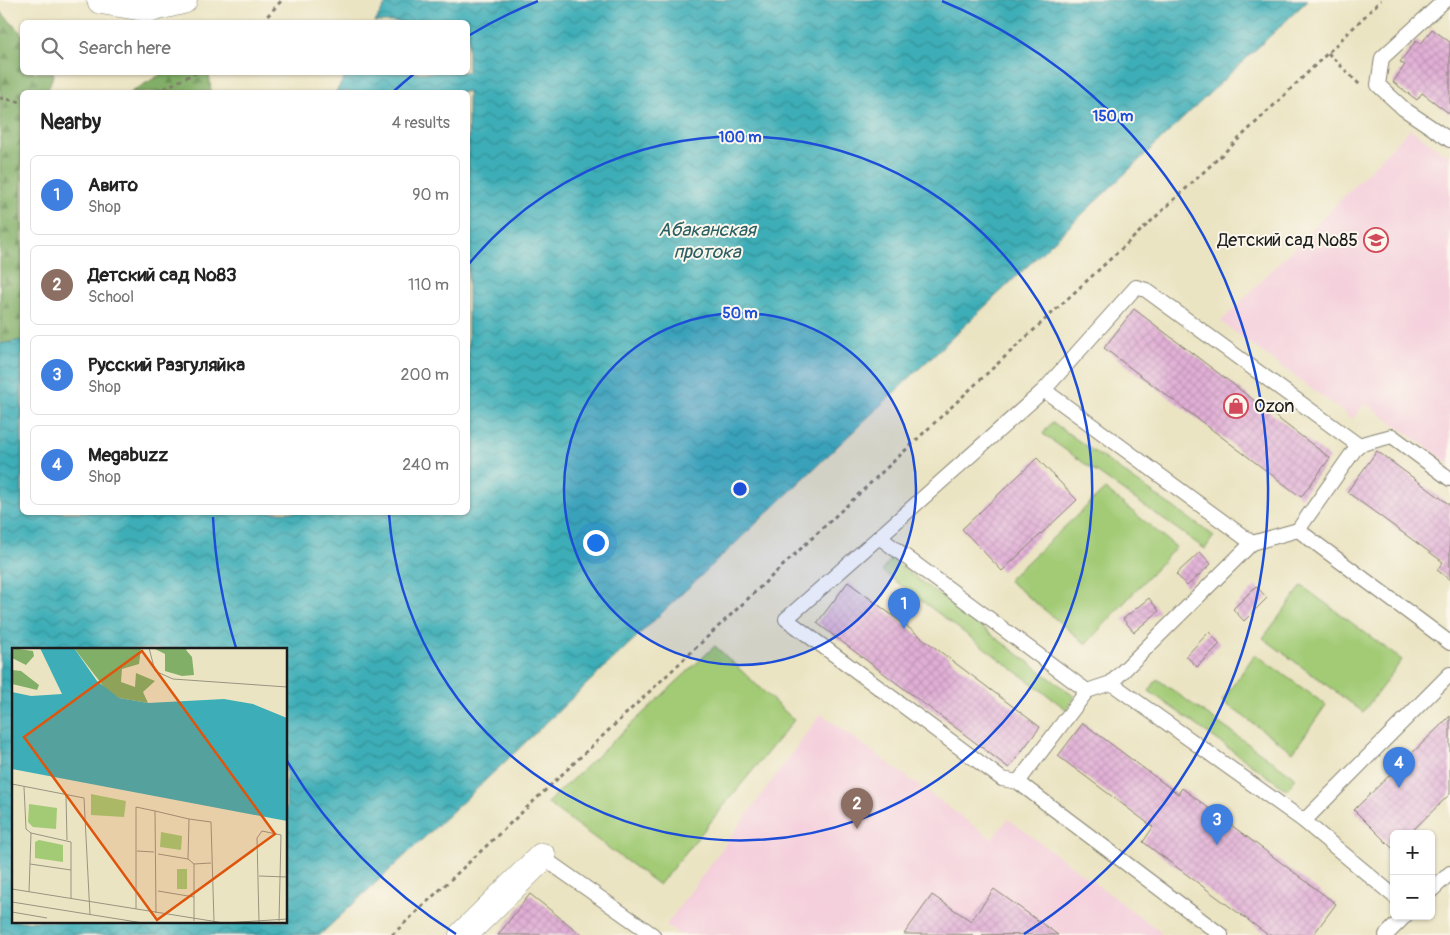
<!DOCTYPE html>
<meta charset="utf-8">
<style>
:root{--surface:#fff;--page:#f6f6f6;--text:#222;--muted:#767676;--line:#e0e0e0;--accent:#ea580c}
body{margin:0;font-family:Pangolin,sans-serif;background:var(--page);color:var(--text)}
.controls{position:absolute;right:15px;bottom:15px;display:grid;overflow:hidden;border-radius:8px;box-shadow:0 1px 4px #0004}
.controls button{width:45px;height:45px;display:grid;place-items:center;padding:0;border:0;border-bottom:1px solid var(--line);background:var(--surface);color:var(--text);font:25px sans-serif}
.you{position:absolute;left:595px;top:542px;width:18px;height:18px;margin:-12px;border:4px solid #fff;border-radius:50%;background:#1a73e8;box-shadow:0 0 0 8px #1a73e833}
.badge{display:grid;place-items:center;width:32px;height:32px;border-radius:50%;background:var(--accent);color:#fff;font-size:16px;font-weight:700}
.pin{position:absolute;translate:-50% -41px;filter:drop-shadow(0 1px 2px #0008)}
.pin::after{content:'';position:absolute;top:26px;width:18px;height:15px;background:inherit;clip-path:polygon(0 0,100% 0,50% 100%)}
.list{margin:0;padding:0;list-style:none}
h2{display:flex;justify-content:space-between;align-items:center;height:65px;margin:0;padding:0 20px;font-size:21px}
h2 small{font-size:16px;font-weight:400;color:var(--muted)}
.list li{display:grid;grid-template-columns:32px 1fr auto;gap:15px;align-items:center;box-sizing:border-box;height:80px;margin:0 10px 10px;padding:0 10px;border:1px solid var(--line);border-radius:8px}
.list b{display:block;font-size:19px;white-space:nowrap}
.list p{margin:0;font-size:16px;white-space:nowrap;color:var(--muted)}
.list em{font-size:16px;font-style:normal;color:var(--muted)}
.icon{flex:none;width:28px;height:28px;fill:none;stroke:currentColor;stroke-width:2;stroke-linecap:round;stroke-linejoin:round}
.map{position:relative;flex:none;width:1450px;height:935px;overflow:hidden}
.search{position:absolute;background:var(--surface);box-shadow:0 1px 4px #0004;left:20px;top:20px;width:450px;height:55px;display:flex;align-items:center;gap:12px;box-sizing:border-box;padding:0 18px;border-radius:8px;color:var(--muted);font-size:19px}
.panel{position:absolute;background:var(--surface);box-shadow:0 1px 4px #0004;left:20px;top:90px;width:450px;height:425px;border-radius:8px}
.map>svg:first-child{display:block}
.built{fill:#f4cfdc}
.forest{fill:url(#forest-firs);stroke:#4f6642}
.green{fill:#a3cb76;stroke:#607449}
.water{fill:url(#water-waves);stroke:#2c656a;fill-rule:evenodd}
.building{fill:url(#building-cross-hatch)}
.lines{fill:none;stroke-linecap:round;stroke-linejoin:round}
.service-casing{stroke:#848070;stroke-width:16}
.minor-casing{stroke:#848070;stroke-width:29}
.secondary-casing{stroke:#848070;stroke-width:29}
.path{stroke:#848070;stroke-width:3;stroke-dasharray:4 4;stroke-linecap:butt}
.service{stroke:#fff;stroke-width:14}
.minor{stroke:#fff;stroke-width:28}
.secondary{stroke:#fff;stroke-width:28}
.ring{fill:none;stroke:#1d4ed8;stroke-width:2.5}
.labels{text-anchor:middle;stroke-width:4;stroke-linejoin:round;paint-order:stroke}
.poi-label{font-size:18px;fill:#1c1c1c;stroke:#fbf7ec;text-anchor:end}
.water-label{font-size:19px;font-style:italic;fill:#2b5e62;stroke:#fbf7ec}
.inset-road{fill:none;stroke:#989480;stroke-width:1}
.view{fill:#de560d;fill-opacity:0.15;stroke:#de560d;stroke-width:2.5}
.inset-edge{fill:none;stroke:#1c1c1c;stroke-width:2.5}
.centre{fill:#1d4ed8;stroke:#fbf7ec;stroke-width:2.5}
.ring-label{font-size:15px;text-anchor:middle;font-weight:bold;fill:#1d4ed8;stroke:#fbf7ec;stroke-width:4;stroke-linejoin:round;paint-order:stroke}
</style>
<div class="map">
<svg width="1450" height="935" viewBox="0 0 1450 935">
<defs>
<pattern id="forest-firs" width="22" height="20" patternUnits="userSpaceOnUse" patternTransform="scale(1.25)"><rect width="22" height="20" fill="#82af67"/><path d="M5 1l3.5 6h-7zM16 11l3.5 6h-7z" fill="#6a8e54"/></pattern>
<pattern id="water-waves" width="16" height="10" patternUnits="userSpaceOnUse" patternTransform="scale(1.25)"><rect width="16" height="10" fill="#3daeb7"/><path d="M0 5q4-4 8 0t8 0" fill="none" stroke="#328d94"/></pattern>
<pattern id="building-cross-hatch" width="8" height="8" patternUnits="userSpaceOnUse" patternTransform="scale(1.25)"><rect width="8" height="8" fill="#e1afd6"/><path d="M0 0l8 8M0 8l8-8" fill="none" stroke="#c096b7"/></pattern>
</defs>
<rect width="100%" height="100%" fill="#fbf7ec"/>
<filter id="ink" filterUnits="userSpaceOnUse"><feTurbulence type="fractalNoise" baseFrequency=".02" numOctaves="2"/><feDisplacementMap in="SourceGraphic" scale="10" xChannelSelector="R" yChannelSelector="G"/><feConvolveMatrix kernelMatrix="1 2 1 2 8 2 1 2 1" color-interpolation-filters="sRGB"/></filter>
<filter id="wash" filterUnits="userSpaceOnUse"><feTurbulence type="fractalNoise" baseFrequency=".0096" numOctaves="4" result="noise"/><feDisplacementMap in="SourceGraphic" scale="20" xChannelSelector="R" yChannelSelector="G"/><feGaussianBlur stdDeviation="1.12" result="paint"/><feColorMatrix in="noise" values="0 0 0 0 0 0 0 0 0 0 0 0 0 0 0 0 0 1.4 0 .05"/><feComposite in="paint" operator="in"/></filter>
<g filter="url(#wash)">
<rect width="100%" height="100%" fill="#ebe4c3"/>
<g class="built">
<path d="M1410,129L1450,157V464L1365,403L1353,419L1221,322Z"/>
<path d="M821,714L992,839L1008,819L1161,932L1159,935H680L666,925Z"/>
</g>
<g class="forest">
<path d="M0,11L22,34V72L54,73L47,92H22V165L21,170L22,172V340L0,344Z"/>
<path d="M165,72L209,73L211,92H131Z"/>
</g>
<g class="green">
<path d="M1052,422L1214,536L1205,549L1043,434Z"/>
<path d="M1105,489L1176,547L1086,644L1008,580Z"/>
<path d="M891,559L1075,697L1066,709L882,571Z"/>
<path d="M1302,586L1402,660L1363,712L1263,638Z"/>
<path d="M715,646L794,720L659,885L547,803Z"/>
<path d="M1255,654L1326,705L1293,752L1222,701Z"/>
<path d="M1157,679L1296,778L1287,790L1149,691Z"/>
</g>
<path class="water" d="M388,0H1308L471,794L320,935H0V344L22,340V512H468V92H336L347,73L468,72V22H375ZM14,649H286V921H14Z"/>
<g id="blocks">
<g class="building">
<path d="M1432,29L1450,42V114L1422,93L1417,100L1393,82L1405,65L1400,62L1416,41L1421,44Z"/>
<path d="M1134,309L1330,458L1301,497L1104,348Z"/>
<path d="M1377,451L1450,505V580L1437,570L1443,562L1347,492Z"/>
<path d="M1037,458L1077,500L1002,571L962,529Z"/>
<path d="M1200,552L1211,564L1187,586L1176,574Z"/>
<path d="M848,582L1040,727L1009,768L817,623Z"/>
<path d="M1256,586L1267,598L1244,621L1233,609Z"/>
<path d="M1149,598L1159,611L1134,632L1123,619Z"/>
<path d="M1209,632L1220,644L1197,667L1186,656Z"/>
<path d="M1450,716V794L1409,834H1394V850L1354,810Z"/>
<path d="M1083,723L1178,794L1182,788L1336,904L1313,935H1268L1143,842L1153,827L1058,756Z"/>
<path d="M994,889L1058,935L904,934L932,895L971,921Z"/>
<path d="M530,894L582,935H498Z"/>
</g>
</g>
</g>
<g filter="url(#ink)">
<use href="#blocks" fill-opacity="0" stroke="#848070" stroke-width="1"/>
<g class="lines">
<defs>
<g id="service">
<path d="M1445,0L1382,58L1378,85L1404,109L1450,140"/>
<path d="M1044,390L1136,287L1146,290L1358,445L1392,436L1450,479"/>
<path d="M1298,530L1450,643"/>
<path d="M879,537L1044,390L1252,543L1298,530L1358,445"/>
<path d="M1111,683L1252,543"/>
<path d="M1018,782L1087,691"/>
<path d="M1304,821L1450,674"/>
<path d="M542,857L653,935"/>
<path d="M1431,891L1450,873"/>
<path d="M1221,935L1018,782L1002,779L786,619L879,537L1087,691L1111,683L1304,821L1394,896"/>
<path d="M1386,935L1405,916"/>
</g>
<path id="minor" d="M463,935L542,857"/>
<path id="secondary" d="M101,0L150,8L183,0"/>
</defs>
<use href="#service" class="service-casing"/>
<use href="#minor" class="minor-casing"/>
<use href="#secondary" class="secondary-casing"/>
<g class="path">
<path d="M262,22L282,0"/>
<path d="M1328,53L1360,85"/>
<path d="M157,92L197,72"/>
<path d="M0,98L22,102"/>
<path d="M392,935C588,750 783,565 979,381C1114,255 1251,131 1381,0"/>
</g>
<use href="#service" class="service"/>
<use href="#minor" class="minor"/>
<use href="#secondary" class="secondary"/>
</g>
</g>
<circle cx="740" cy="489" r="176" fill="#1d4ed8" fill-opacity=".12"/>
<g class="ring">
<circle cx="740" cy="489" r="176"/>
<path d="M468 265A352 352 0 1 1 389 514"/>
<path d="M456 934A528 528 0 0 1 287 761M236 648A528 528 0 0 1 213 517M394 91A528 528 0 0 1 415 73M468 36A528 528 0 0 1 538 1M942 1A528 528 0 0 1 1024 934"/>
</g>
<defs>
<symbol id="school-ring" viewBox="-11 -11 22 22"><circle r="9.5" fill="#fbf7ec" stroke="#d1495b" stroke-width="1.5"/><path d="M0-5L7-2L0 1L-7-2ZM-4 1L0 2.5L4 1V4Q0 6-4 4Z" fill="#d1495b"/></symbol>
<symbol id="shop-ring" viewBox="-11 -11 22 22"><circle r="9.5" fill="#fbf7ec" stroke="#d1495b" stroke-width="1.5"/><path d="M-5-2.5h2.3a2.7 3.5 0 0 1 5.4 0H5L5.5 6h-11ZM-1.5-2.5h3a1.5 2.3 0 0 0-3 0Z" fill="#d1495b"/></symbol>
</defs>
<g fill-rule="evenodd">
<use href="#school-ring" x="1362" y="226" width="28" height="28"/>
<use href="#shop-ring" x="1222" y="392" width="28" height="28"/>
</g>
<g class="labels">
<g class="poi-label">
<text x="1358" y="246">Детский сад №85</text>
<text x="1254" y="412" text-anchor="start">Ozon</text>
</g>
<g class="water-label">
<text x="707" y="236">Абаканская<tspan x="707" dy="22">протока</tspan></text>
</g>
</g>
<g transform="translate(12 648)">
<rect width="275" height="275" fill="#ebe4c3"/>
<path d="M0,0L21,3L22,8L14,17L0,10ZM62,0H129L127,16L110,21L109,34L123,39L124,25L143,33L131,44L136,55L107,50L95,43ZM141,0H176L174,2L180,9L182,27L170,28L153,23V6ZM0,22L9,23L27,37L25,42L0,36Z" fill="#82af67"/>
<path d="M79,146L114,153L112,169L79,167ZM17,156L45,160L44,181L21,179L16,174ZM149,184L170,188L169,202L148,199ZM27,192L51,197V214L23,210V194ZM165,221H175V241H165Z" fill="#a3cb76"/>
<path d="M28,0H62L85,33L107,50L136,55L212,51L241,56L275,70V173L0,121V44L19,48L50,46Z" fill="#3daeb7"/>
<path class="inset-road" d="M137,0L143,23L161,31L275,39M0,136L72,150L78,267M12,139L14,181L19,185L59,194V251M54,147L55,192M143,163L177,171L176,211L182,216L199,215M177,171L199,174L202,274M125,203L142,204M146,206L176,211M18,216L59,222M247,228L275,229M0,241L212,275M146,243L182,249M17,244L19,185M0,254L131,275M124,261V159L143,163L144,265M0,264L35,270M182,273V216M247,274L245,190L250,183L269,187L267,273M213,275L275,271"/>
<path class="view" d="M130,3L263,186L145,272L12,89Z"/>
<rect width="275" height="275" class="inset-edge"/>
</g>
<circle cx="740" cy="489" r="8" class="centre"/>
<g class="ring-label">
<text x="1113" y="121">150 m</text>
<text x="740" y="142">100 m</text>
<text x="740" y="318">50 m</text>
</g>
</svg>
<div class="controls">
<button>+</button>
<button>−</button>
</div>
<div class="you"></div>
<div class="pin badge" style="left:904px;top:629px;background:#3f7fe0">1</div>
<div class="pin badge" style="left:857px;top:829px;background:#8d6e63">2</div>
<div class="pin badge" style="left:1217px;top:845px;background:#3f7fe0">3</div>
<div class="pin badge" style="left:1399px;top:788px;background:#3f7fe0">4</div>
<div class="search"><svg class="icon" aria-label="search" viewBox="0 0 24 24"><circle cx="10" cy="10" r="6"/><path d="M15 15l6 6"/></svg>Search here</div>
<section class="panel">
<h2>Nearby<small>4 results</small></h2>
<ul class="list">
<li><span class="badge" style="background:#3f7fe0">1</span><div><b>Авито</b><p>Shop</p></div><em>90 m</em></li>
<li><span class="badge" style="background:#8d6e63">2</span><div><b>Детский сад №83</b><p>School</p></div><em>110 m</em></li>
<li><span class="badge" style="background:#3f7fe0">3</span><div><b>Русский Разгуляйка</b><p>Shop</p></div><em>200 m</em></li>
<li><span class="badge" style="background:#3f7fe0">4</span><div><b>Megabuzz</b><p>Shop</p></div><em>240 m</em></li>
</ul>
</section>
</div>
